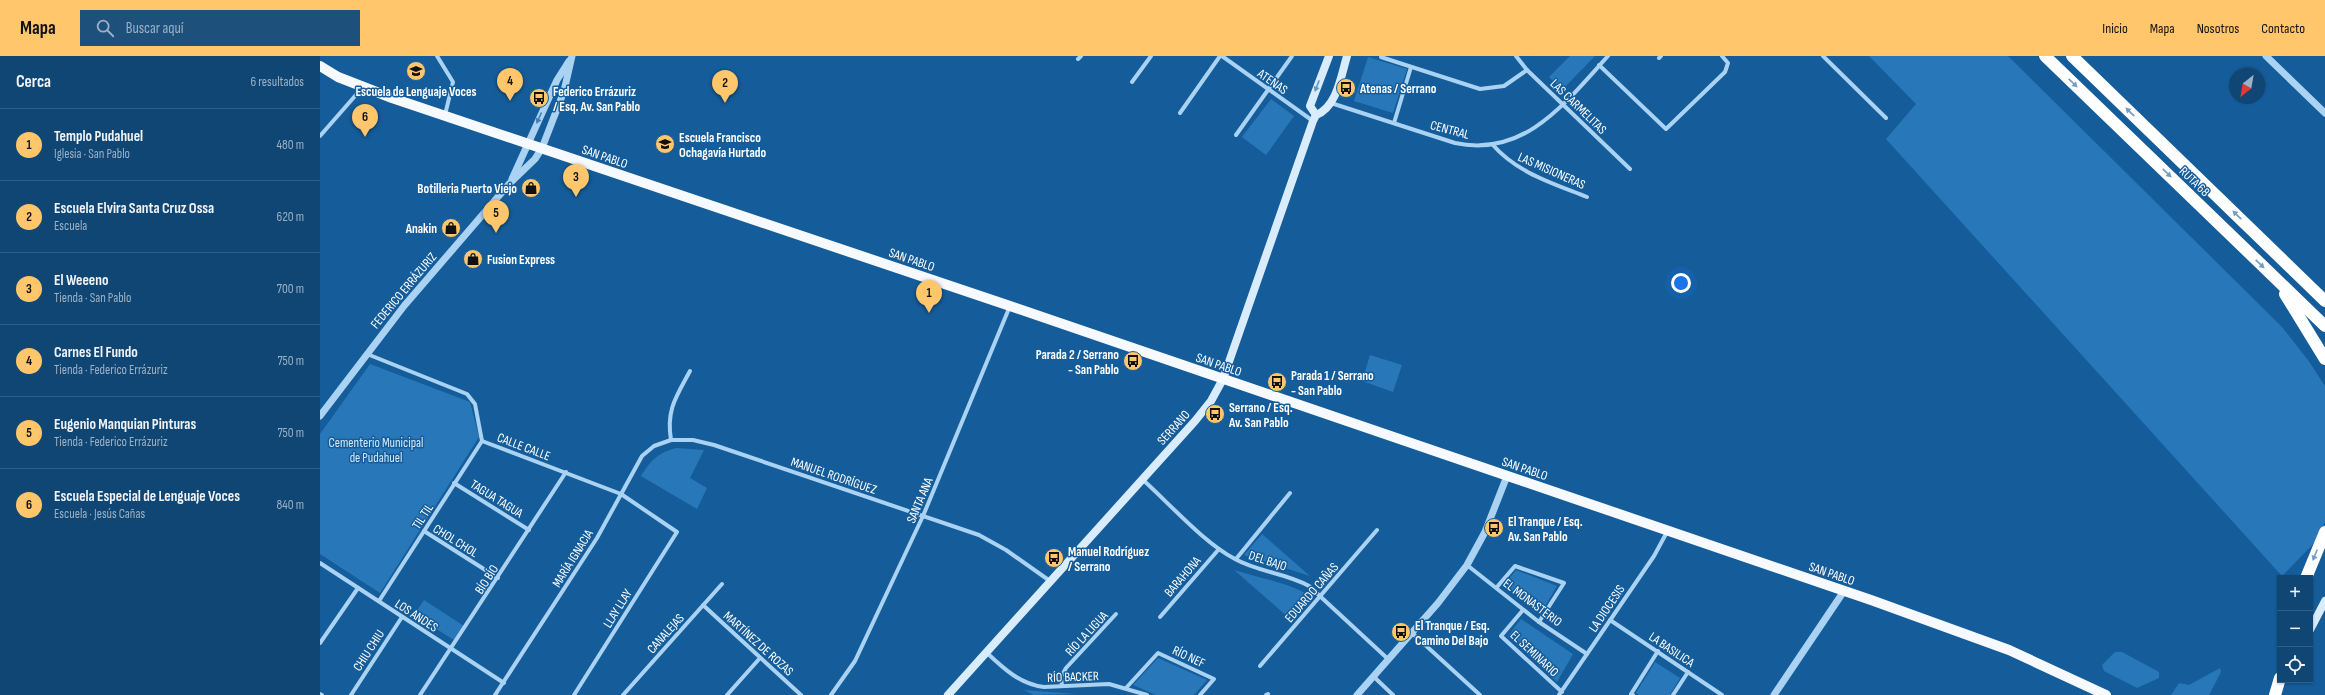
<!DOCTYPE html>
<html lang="es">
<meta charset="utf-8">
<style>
:root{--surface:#104674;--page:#1e507c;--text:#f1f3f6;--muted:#9cb1c5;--line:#305e86;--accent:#ffc66c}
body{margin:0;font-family:"Sofia Sans Condensed",sans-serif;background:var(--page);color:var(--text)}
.controls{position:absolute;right:12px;bottom:12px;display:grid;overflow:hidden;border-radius:0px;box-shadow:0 1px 3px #0004}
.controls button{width:36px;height:36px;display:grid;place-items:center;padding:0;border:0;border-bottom:1px solid var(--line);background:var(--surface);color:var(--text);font:20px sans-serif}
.compass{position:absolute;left:1909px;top:12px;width:36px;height:36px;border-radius:50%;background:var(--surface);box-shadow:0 1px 3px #0004;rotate:211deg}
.you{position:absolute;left:1361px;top:227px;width:14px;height:14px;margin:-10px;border:3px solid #fff;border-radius:50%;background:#1a73e8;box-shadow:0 0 0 6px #1a73e833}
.badge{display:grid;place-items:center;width:26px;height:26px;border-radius:50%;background:var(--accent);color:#111;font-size:13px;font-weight:700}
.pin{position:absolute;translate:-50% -33px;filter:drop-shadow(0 1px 2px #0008)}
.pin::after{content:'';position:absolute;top:21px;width:14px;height:12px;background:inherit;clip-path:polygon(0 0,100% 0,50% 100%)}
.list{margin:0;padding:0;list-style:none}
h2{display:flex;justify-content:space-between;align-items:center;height:52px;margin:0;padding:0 16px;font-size:17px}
h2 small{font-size:13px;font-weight:400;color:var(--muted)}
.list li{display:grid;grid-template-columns:26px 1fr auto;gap:12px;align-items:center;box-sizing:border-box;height:72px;padding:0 16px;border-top:1px solid var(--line)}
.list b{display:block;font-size:15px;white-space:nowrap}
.list p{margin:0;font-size:13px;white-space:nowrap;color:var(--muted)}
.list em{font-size:13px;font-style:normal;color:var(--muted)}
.icon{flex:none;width:22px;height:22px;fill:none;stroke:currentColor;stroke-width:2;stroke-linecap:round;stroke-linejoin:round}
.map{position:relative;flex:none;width:2005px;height:639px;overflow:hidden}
header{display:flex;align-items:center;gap:24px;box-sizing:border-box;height:56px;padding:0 20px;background:var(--accent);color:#111}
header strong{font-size:19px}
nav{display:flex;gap:22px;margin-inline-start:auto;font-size:14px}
.search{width:280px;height:36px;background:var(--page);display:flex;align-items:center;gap:10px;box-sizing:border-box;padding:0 14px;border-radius:0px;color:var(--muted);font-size:15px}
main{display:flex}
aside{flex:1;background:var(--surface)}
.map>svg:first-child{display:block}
.green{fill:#2877b8}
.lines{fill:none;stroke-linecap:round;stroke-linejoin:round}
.minor{stroke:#aad2f3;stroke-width:4}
.tertiary{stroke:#aad2f3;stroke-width:7}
.secondary{stroke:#d9ecfc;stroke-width:8}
.primary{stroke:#f6faff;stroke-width:10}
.motorway{stroke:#fff;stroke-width:12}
.oneway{fill:#739ec2}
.oneway2{fill:#6396c1}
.oneway3{fill:#4280b5}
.labels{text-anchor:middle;stroke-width:3;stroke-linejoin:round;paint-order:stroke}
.street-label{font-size:13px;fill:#fff;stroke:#155d9a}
.poi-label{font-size:13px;font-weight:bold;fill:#fff;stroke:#155d9a;text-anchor:start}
.park-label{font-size:13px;fill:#d2eafd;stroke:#155d9a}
</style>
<header>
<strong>Mapa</strong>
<div class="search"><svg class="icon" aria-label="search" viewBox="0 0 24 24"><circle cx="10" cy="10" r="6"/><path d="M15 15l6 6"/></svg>Buscar aquí</div>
<nav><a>Inicio</a><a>Mapa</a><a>Nosotros</a><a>Contacto</a></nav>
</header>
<main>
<aside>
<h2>Cerca<small>6 resultados</small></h2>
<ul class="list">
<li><span class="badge">1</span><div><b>Templo Pudahuel</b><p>Iglesia · San Pablo</p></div><em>480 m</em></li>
<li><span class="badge">2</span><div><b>Escuela Elvira Santa Cruz Ossa</b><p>Escuela</p></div><em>620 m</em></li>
<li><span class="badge">3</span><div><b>El Weeeno</b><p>Tienda · San Pablo</p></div><em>700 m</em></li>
<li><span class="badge">4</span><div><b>Carnes El Fundo</b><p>Tienda · Federico Errázuriz</p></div><em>750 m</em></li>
<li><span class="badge">5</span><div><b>Eugenio Manquian Pinturas</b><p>Tienda · Federico Errázuriz</p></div><em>750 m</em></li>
<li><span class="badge">6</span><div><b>Escuela Especial de Lenguaje Voces</b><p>Escuela · Jesús Cañas</p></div><em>840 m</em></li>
</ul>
</aside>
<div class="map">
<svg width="2005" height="639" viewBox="0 0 2005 639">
<rect width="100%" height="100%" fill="#155d9a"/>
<g class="green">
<path d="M1250,0H1275L1242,34L1229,21Z"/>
<path d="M1549,0H1688L1962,271L1988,304L2005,330V465L2000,481L1962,520L1566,83L1596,48Z"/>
<path d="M1048,1L1087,13L1073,57L1034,45Z"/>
<path d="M951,43L974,60L946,99L922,81Z"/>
<path d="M1050,299L1082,309L1073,336L1042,325Z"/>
<path d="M50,308L150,346L159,381L60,537L0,498V378Z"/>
<path d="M356,392L384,394L370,422L387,432L377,453L321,420C331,404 338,397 356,392Z"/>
<path d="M942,478L990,520L924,499Z"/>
<path d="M914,514C939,522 966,526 989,539L968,561Z"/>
<path d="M1196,514L1237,530L1221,557L1184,529Z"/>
<path d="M104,544L144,570L134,584L94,559Z"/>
<path d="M1201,563L1253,598L1237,626L1188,580Z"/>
<path d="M1795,596H1802L1839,616V622L1817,632L1784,615L1782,609Z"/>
<path d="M838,602L887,624L874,639H836L813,629Z"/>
<path d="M1335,606L1360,622L1350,639H1319L1316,637Z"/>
<path d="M1900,612L1901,616L1889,639H1851L1859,627L1869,629Z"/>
<path d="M704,634L756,638L714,639Z"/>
</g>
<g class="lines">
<g class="minor">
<path d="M117,0L133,26L125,59"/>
<path d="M902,0L993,65"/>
<path d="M1196,0L1207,14L1310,113"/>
<path d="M1503,0L1566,62"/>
<path d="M1061,1L1160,33L1184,30L1207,14"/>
<path d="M1339,2L1341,0"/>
<path d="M758,3L761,0"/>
<path d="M1279,9L1346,73L1405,16L1408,7L1402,0"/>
<path d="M812,26L831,0"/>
<path d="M1011,47L1135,87C1205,102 1246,46 1288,0"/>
<path d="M860,57L900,0"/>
<path d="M1074,67L1091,11"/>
<path d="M916,79L972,0"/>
<path d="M0,80L42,32"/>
<path d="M1172,88C1197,117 1232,127 1267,141"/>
<path d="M47,298L147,338L155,348L162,385"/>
<path d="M351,384C346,354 356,341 370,315"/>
<path d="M162,385L301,438L357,476L254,639"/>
<path d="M822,423C850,448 883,486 915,503C938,516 966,517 989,530L1068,603"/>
<path d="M134,427L209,474"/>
<path d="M104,475L178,522"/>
<path d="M916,503L970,437"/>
<path d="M0,507L184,627"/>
<path d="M1147,509L1219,566L1267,598"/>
<path d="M1177,531L1195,510L1244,527L1219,566"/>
<path d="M59,545L162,385"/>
<path d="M383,549L481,639"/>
<path d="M1203,554L1181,580L1242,636"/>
<path d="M840,561L899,493"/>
<path d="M1290,564L1402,639"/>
<path d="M1091,576L1160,639"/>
<path d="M0,587L38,532"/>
<path d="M666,596C684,613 700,628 724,631L789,628L827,639"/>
<path d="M940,610L1057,474"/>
<path d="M1053,620L1073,639"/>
<path d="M742,630L741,621L746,612L796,558"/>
<path d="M806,632L838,597L894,623L880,639"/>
<path d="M0,638L2,639"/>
<path d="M31,639L82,561"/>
<path d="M100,639L246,416"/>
<path d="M175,639L277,482L322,400L334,390L351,384H373L394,389L659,479L686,494L730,525"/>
<path d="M303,639L402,528"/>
<path d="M407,639L440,602"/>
<path d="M511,639L535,605L603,460L690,250"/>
<path d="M946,639L948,638"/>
<path d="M1239,639L1334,500L1347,476"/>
<path d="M1313,639L1311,638L1338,595"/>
<path d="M1353,639L1368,616"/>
</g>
<g class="tertiary">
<path d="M1946,0L2005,57"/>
<path d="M192,123L237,24L249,5"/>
<path d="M0,360L84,250L189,128L215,103L222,92L244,35L252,0"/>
<path d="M1037,639L1118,547L1147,509L1165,476L1187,420"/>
<path d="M1454,639L1524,535"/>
</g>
<g class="secondary">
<path d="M996,59L990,50L1009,0"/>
<path d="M1990,574L2005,545"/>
<path d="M628,639L875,365L891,345L903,323L993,65L996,59C1017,51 1021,20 1027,0"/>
</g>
<path class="primary" d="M0,10L18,21L72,42L690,250L1551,544L1689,594L1786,639"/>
<g class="motorway">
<path d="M1725,0L2005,270"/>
<path d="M1752,0L2005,245"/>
<path d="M1965,238L2005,303"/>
<path d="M1986,522L2005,476"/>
<path d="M1955,639L1960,622"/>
</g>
</g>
<defs><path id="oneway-solid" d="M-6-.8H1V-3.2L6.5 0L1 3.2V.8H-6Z"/></defs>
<g class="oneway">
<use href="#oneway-solid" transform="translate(1753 27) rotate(44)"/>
<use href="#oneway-solid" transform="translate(1810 56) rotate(-136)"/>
<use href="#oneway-solid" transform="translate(1847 117) rotate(44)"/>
<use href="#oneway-solid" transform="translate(1917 159) rotate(-136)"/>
<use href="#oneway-solid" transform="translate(1940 208) rotate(44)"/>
<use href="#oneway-solid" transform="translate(1995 499) rotate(112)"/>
</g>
<use class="oneway2" href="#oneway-solid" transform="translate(997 30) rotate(111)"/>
<use class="oneway3" href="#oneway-solid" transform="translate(219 62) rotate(114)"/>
<defs>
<symbol id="school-disc" viewBox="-11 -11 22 22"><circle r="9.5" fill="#ffc66c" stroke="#155d9a"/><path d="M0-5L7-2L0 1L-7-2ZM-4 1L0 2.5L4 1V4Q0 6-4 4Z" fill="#111"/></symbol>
<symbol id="bus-disc" viewBox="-11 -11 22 22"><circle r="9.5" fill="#ffc66c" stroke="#155d9a"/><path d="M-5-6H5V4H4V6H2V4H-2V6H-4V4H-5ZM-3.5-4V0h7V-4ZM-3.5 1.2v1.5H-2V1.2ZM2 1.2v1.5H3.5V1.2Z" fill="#111"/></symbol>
<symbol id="shop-disc" viewBox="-11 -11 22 22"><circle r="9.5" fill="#ffc66c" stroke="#155d9a"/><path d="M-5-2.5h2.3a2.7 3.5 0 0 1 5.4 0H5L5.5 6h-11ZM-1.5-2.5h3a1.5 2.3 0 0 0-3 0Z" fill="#111"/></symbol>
</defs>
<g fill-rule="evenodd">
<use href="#school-disc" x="85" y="4" width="22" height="22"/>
<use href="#bus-disc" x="1015" y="21" width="22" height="22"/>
<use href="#bus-disc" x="208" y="31" width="22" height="22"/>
<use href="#school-disc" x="334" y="77" width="22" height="22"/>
<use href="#shop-disc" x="200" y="121" width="22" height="22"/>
<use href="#shop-disc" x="120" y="161" width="22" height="22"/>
<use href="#shop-disc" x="142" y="192" width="22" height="22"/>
<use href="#bus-disc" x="802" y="294" width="22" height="22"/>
<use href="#bus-disc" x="946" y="315" width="22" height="22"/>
<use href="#bus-disc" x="884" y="347" width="22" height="22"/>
<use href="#bus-disc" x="1163" y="461" width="22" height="22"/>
<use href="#bus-disc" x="723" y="491" width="22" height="22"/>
<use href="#bus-disc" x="1070" y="565" width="22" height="22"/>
</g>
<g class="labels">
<g class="street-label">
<text transform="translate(953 25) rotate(35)" y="5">ATENAS</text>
<text transform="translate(1259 50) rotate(44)" y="5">LAS CARMELITAS</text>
<text transform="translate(1130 73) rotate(15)" y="5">CENTRAL</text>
<text transform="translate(285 100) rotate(19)" y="5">SAN PABLO</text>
<text transform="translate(1232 114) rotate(24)" y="5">LAS MISIONERAS</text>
<text transform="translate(1875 125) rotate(44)" y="5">RUTA 68</text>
<text transform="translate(592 203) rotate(19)" y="5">SAN PABLO</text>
<text transform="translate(83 234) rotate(-50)" y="5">FEDERICO ERRÁZURIZ</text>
<text transform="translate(899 308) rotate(19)" y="5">SAN PABLO</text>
<text transform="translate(853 371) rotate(-48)" y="5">SERRANO</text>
<text transform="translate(204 390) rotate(21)" y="5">CALLE CALLE</text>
<text transform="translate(1205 412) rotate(19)" y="5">SAN PABLO</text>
<text transform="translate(514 419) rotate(19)" y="5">MANUEL RODRÍGUEZ</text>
<text transform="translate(177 442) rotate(32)" y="5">TAGUA TAGUA</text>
<text transform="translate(599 444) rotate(-67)" y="5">SANTA ANA</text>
<text transform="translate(102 460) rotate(-57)" y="5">TIL TIL</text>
<text transform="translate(136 484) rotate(32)" y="5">CHOL CHOL</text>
<text transform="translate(252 502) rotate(-58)" y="5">MARÍA IGNACIA</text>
<text transform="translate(948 504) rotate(18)" y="5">DEL BAJO</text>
<text transform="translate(1512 517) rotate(19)" y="5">SAN PABLO</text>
<text transform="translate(862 520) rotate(-49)" y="5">BARAHONA</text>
<text transform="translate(166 523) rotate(-57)" y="5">BÍO BÍO</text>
<text transform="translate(991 536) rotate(-49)" y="5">EDUARDO CAÑAS</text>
<text transform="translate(1213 546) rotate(37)" y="5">EL MONASTERIO</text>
<text transform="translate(297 552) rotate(-58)" y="5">LLAY LLAY</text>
<text transform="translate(1286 552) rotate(-56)" y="5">LA DIOCESIS</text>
<text transform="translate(97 559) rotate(33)" y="5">LOS ANDES</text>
<text transform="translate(345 577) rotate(-48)" y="5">CANALEJAS</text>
<text transform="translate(766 577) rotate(-47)" y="5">RÍO LA LIGUA</text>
<text transform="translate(439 587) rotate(42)" y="5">MARTÍNEZ DE ROZAS</text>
<text transform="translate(1352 593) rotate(34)" y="5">LA BASILICA</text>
<text transform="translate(48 594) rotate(-57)" y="5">CHIU CHIU</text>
<text transform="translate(1215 597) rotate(43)" y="5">EL SEMINARIO</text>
<text transform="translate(869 600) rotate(25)" y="5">RÍO NEF</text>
<text transform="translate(753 620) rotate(-2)" y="5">RÍO BACKER</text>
</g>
<g class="poi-label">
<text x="1040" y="37">Atenas / Serrano</text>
<text x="96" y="40" text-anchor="middle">Escuela de Lenguaje Voces</text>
<text x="233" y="40">Federico Errázuriz<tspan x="233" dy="15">/ Esq. Av. San Pablo</tspan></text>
<text x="359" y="86">Escuela Francisco<tspan x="359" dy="15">Ochagavía Hurtado</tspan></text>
<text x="197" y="137" text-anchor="end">Botilleria Puerto Viejo</text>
<text x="117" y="177" text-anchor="end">Anakin</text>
<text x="167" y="208">Fusion Express</text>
<text x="799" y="303" text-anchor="end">Parada 2 / Serrano<tspan x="799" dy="15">- San Pablo</tspan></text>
<text x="971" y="324">Parada 1 / Serrano<tspan x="971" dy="15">- San Pablo</tspan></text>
<text x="909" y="356">Serrano / Esq.<tspan x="909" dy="15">Av. San Pablo</tspan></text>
<text x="1188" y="470">El Tranque / Esq.<tspan x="1188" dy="15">Av. San Pablo</tspan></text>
<text x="748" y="500">Manuel Rodríguez<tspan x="748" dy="15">/ Serrano</tspan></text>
<text x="1095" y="574">El Tranque / Esq.<tspan x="1095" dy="15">Camino Del Bajo</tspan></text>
</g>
<g class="park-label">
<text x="56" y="391">Cementerio Municipal<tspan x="56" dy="15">de Pudahuel</tspan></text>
</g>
</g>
</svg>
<div class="controls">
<button>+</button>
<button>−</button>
<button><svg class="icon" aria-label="locate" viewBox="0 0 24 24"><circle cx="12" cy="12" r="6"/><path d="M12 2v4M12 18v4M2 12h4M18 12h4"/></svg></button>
</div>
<svg class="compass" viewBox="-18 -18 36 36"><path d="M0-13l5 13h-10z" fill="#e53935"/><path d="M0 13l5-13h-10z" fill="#9cb1c5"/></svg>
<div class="you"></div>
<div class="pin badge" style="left:609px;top:257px">1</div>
<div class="pin badge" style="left:405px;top:47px">2</div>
<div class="pin badge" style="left:256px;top:141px">3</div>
<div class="pin badge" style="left:190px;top:45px">4</div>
<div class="pin badge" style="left:176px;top:177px">5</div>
<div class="pin badge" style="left:45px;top:81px">6</div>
</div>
</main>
